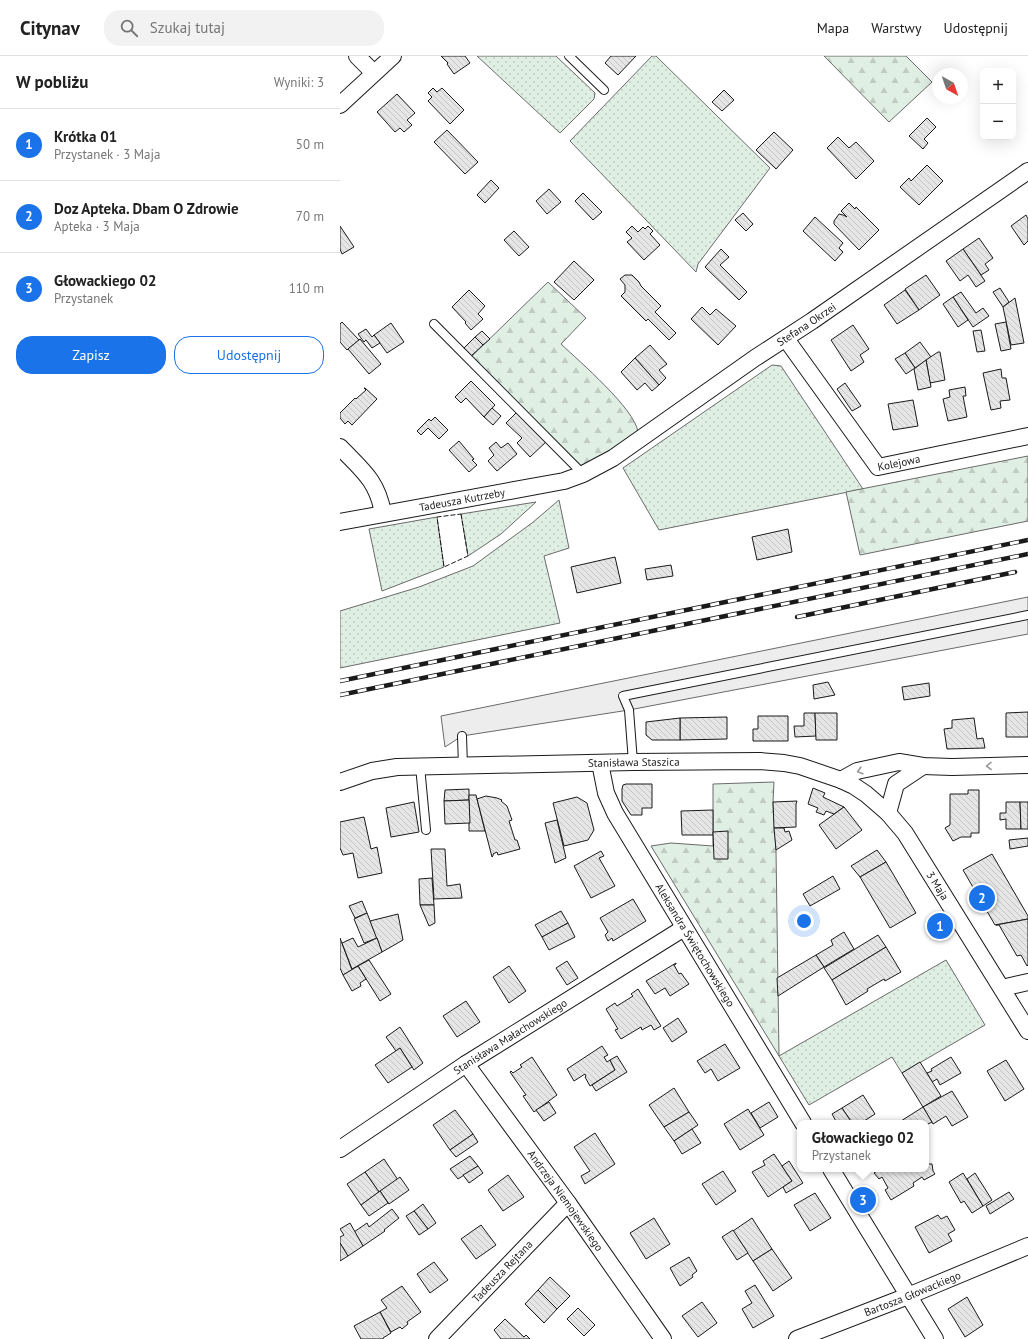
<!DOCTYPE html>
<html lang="pl">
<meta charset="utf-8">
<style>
:root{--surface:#fff;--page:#f2f2f2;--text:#222;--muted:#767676;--line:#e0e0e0;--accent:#1a73e8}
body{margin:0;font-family:"PT Sans",sans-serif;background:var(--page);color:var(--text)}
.controls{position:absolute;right:12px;top:12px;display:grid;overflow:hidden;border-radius:8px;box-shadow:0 4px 16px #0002}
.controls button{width:36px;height:36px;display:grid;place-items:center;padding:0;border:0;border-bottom:1px solid var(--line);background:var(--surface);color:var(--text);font:20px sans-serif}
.compass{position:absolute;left:592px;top:12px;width:36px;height:36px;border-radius:50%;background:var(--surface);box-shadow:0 4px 16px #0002;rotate:140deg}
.you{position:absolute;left:464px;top:865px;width:14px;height:14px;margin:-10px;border:3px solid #fff;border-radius:50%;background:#1a73e8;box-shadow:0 0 0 6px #1a73e833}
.badge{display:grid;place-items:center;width:26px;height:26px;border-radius:50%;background:var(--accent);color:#fff;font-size:13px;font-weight:700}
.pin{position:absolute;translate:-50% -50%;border:2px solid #fff;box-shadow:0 1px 4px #0006}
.popup{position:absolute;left:457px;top:1064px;width:132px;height:52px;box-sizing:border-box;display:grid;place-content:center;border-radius:8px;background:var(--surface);filter:drop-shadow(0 1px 3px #0005);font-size:13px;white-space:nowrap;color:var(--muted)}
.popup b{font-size:15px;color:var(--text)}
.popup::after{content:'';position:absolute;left:50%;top:100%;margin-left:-8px;border:8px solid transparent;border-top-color:var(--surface)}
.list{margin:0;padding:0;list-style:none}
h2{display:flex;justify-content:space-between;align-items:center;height:52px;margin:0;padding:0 16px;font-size:17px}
h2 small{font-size:13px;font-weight:400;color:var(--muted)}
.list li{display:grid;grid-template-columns:26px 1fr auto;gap:12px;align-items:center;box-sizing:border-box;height:72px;padding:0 16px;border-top:1px solid var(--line)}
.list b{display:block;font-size:15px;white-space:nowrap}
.list p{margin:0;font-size:13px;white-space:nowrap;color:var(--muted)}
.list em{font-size:13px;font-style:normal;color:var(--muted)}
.actions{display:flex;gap:8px;padding:12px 16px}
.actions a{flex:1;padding:9px 0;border:1px solid var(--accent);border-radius:16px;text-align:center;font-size:14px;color:var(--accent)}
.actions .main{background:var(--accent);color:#fff}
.icon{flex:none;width:22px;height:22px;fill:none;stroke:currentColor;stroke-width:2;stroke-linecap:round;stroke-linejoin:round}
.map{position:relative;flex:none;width:688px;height:1283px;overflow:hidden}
header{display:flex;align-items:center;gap:24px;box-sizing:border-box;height:56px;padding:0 20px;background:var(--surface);border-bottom:1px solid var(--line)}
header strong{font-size:19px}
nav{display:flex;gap:22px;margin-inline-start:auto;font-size:14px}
.search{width:280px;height:36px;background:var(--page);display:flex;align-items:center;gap:10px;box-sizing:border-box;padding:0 14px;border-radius:16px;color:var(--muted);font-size:15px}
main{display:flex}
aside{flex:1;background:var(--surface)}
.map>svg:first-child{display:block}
.grass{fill:url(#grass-dots);stroke:#6a6a6a}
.forest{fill:url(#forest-firs);stroke:#6a6a6a}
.parking{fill:#ededed;stroke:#6a6a6a}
.building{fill:url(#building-back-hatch);stroke:#1a1a1a}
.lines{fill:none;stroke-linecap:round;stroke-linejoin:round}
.service-casing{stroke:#1a1a1a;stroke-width:10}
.minor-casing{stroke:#1a1a1a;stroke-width:18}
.service{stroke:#fff;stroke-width:8}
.minor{stroke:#fff;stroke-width:16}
.rail-casing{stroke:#1a1a1a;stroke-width:4.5}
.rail{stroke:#fff;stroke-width:3;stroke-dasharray:9;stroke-linecap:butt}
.fence{stroke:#1a1a1a;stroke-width:1;stroke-dasharray:5 2;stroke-linecap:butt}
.oneway{stroke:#989898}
.labels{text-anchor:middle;stroke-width:3;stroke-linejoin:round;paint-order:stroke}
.street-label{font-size:11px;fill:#1a1a1a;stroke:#fff}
</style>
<header>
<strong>Citynav</strong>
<div class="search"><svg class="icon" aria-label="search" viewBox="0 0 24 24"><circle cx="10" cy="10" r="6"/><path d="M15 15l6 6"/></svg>Szukaj tutaj</div>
<nav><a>Mapa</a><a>Warstwy</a><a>Udostępnij</a></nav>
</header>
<main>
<aside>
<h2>W pobliżu<small>Wyniki: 3</small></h2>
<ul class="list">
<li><span class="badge">1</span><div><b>Krótka 01</b><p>Przystanek · 3 Maja</p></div><em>50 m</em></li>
<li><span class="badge">2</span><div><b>Doz Apteka. Dbam O Zdrowie</b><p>Apteka · 3 Maja</p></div><em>70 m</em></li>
<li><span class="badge">3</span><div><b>Głowackiego 02</b><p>Przystanek</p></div><em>110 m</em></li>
</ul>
<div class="actions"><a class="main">Zapisz</a><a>Udostępnij</a></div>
</aside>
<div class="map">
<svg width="688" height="1283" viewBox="0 0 688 1283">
<defs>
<pattern id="grass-dots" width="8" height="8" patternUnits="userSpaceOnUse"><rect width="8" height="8" fill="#e0efe3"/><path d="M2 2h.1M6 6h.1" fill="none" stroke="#c0ccc2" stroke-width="1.8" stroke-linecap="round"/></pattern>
<pattern id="forest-firs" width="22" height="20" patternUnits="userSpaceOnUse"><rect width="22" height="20" fill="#e0efe3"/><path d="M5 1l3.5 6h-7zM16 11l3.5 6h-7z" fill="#c0ccc2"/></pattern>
<pattern id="building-back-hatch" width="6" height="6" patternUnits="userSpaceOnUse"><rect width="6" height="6" fill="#e6e6e6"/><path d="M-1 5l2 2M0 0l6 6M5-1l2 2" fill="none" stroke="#c5c5c5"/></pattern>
</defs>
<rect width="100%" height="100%" fill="#fff"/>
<g class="grass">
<path d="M137,0H216L255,37L254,43L220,77Z"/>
<path d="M312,0H316L430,112L358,208L356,216L230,85Z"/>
<path d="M432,309L441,310L523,433L319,474L283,412Z"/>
<path d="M219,444L229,492L204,500L220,567L0,612V555L79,531L133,510L192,467Z"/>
<path d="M196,446L161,478L128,500L121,458Z"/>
<path d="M97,461L104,511L42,535L29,473Z"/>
<path d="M606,904L645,969L562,1017L552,1001L469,1049L439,1000Z"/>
</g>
<g class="forest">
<path d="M484,0H566L592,26L549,66Z"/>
<path d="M208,226L246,262L221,288C239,305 295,353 298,376L242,412L131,301Z"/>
<path d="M688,400V465L520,499L506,436Z"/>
<path d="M434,726L433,746L436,794L439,1000L311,790L331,787L373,790V728Z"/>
</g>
<path class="parking" d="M688,541V578L289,654L122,680L105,691L101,660Z"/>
<g class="building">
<path d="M101,0H125L130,7L114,18L107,8L108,7Z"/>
<path d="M271,0H296L278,19L265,7Z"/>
<path d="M93,32L97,36L102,32L124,54L110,68L88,45L92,41L88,37Z"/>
<path d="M384,34L394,44L382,55L372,46Z"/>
<path d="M57,38L75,57L67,64L72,69L64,76L60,72L55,76L37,56Z"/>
<path d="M587,62L596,71L584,83L588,87L583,93L569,80Z"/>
<path d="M107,74L138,106L125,118L94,86Z"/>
<path d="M434,76L453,94L436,113L416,94Z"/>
<path d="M498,81L509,92L516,86L534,105L516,123L487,92Z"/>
<path d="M587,109L603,125L579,149L560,131L569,122L571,125Z"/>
<path d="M151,124L159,132L145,147L137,139Z"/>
<path d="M209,133L221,146L207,158L196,145Z"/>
<path d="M243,137L262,156L253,164L235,145Z"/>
<path d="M509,147L515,153L516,151L539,174L519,194L494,168V165L499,158L503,159L507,161L501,155Z"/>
<path d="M403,157L413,168L406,175L395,164Z"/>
<path d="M686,159L688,163V185L684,189L671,170Z"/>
<path d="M475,161L503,187L499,192L503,196L495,205L463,175Z"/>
<path d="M0,170L14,191L2,198L0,193Z"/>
<path d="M292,170L298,176L303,171L305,173L308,170L313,175L310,178L320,189L304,204L287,186L292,182L286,176Z"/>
<path d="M174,175L189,191L179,200L164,184Z"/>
<path d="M639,182L653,202L645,208L649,214L641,219L623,193Z"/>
<path d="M381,193L389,201L380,209L407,236L399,244L365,211Z"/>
<path d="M623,193L645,225L636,231L628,219L620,225L606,205Z"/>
<path d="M234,205L254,224L234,244L214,226Z"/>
<path d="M285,219H292L299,226L301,230L321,250L315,256L336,277L329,284L308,263L306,265L281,240L285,236V229L280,223Z"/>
<path d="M586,219L600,239L579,254L565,233Z"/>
<path d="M660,232L669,246L663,251L653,236Z"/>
<path d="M129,234L145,250L138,258L143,263L131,274L125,267L126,266L112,251Z"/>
<path d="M565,234L579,254L557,268L544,249Z"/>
<path d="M621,236L636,257L643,252L649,260L633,271L613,241Z"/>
<path d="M613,241L628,264L618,271L603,248Z"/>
<path d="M675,242L684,287L671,289L663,251Z"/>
<path d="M362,251L370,259L376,253L396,270L378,289L351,263Z"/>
<path d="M2,266L19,284L7,294L0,286V268Z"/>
<path d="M666,266L671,293L661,295L655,268Z"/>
<path d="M51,267L64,286L47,297L34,279Z"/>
<path d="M513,269L529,293L520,299L524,306L511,315L491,284Z"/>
<path d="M26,273L32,281L34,279L40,287L32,292L26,284L24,286L18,278Z"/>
<path d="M641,274L645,295L637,296L633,275Z"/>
<path d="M142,275L150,283L143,289L135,281Z"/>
<path d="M135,281L143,289L131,300L124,292Z"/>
<path d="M20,283L41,308L29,318L8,293Z"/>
<path d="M580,286L591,301L575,312L565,297Z"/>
<path d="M310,289L327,308L319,314L326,322L319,329L295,302Z"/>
<path d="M598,296H600L605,324L590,327L586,304Z"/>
<path d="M565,297L575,312L566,318L555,303Z"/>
<path d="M295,302L319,329L312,335L305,327L297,334L281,316Z"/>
<path d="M586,304L591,331L578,334L574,313Z"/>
<path d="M661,313L662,322H666L670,344L660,345L661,352L651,354L643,317Z"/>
<path d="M131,325L155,349L144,361L126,342L121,347L115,341Z"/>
<path d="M505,327L521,350L512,355L497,333Z"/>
<path d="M625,331L626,340H623L627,361L608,365L603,343L610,341L609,334Z"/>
<path d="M24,332H25L37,343L12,369L8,365L5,368L0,362V357L15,342L16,343L26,334Z"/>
<path d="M573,344L578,370L553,374L548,348Z"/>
<path d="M152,352L161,360L153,369L144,361Z"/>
<path d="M178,355L207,385L190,401L177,387L182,382L166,367Z"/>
<path d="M95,361L108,374L99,383L88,372L81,379L77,375L89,363L91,365Z"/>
<path d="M119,385L134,403L132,404L137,409L129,416L109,394Z"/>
<path d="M156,386L161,392L168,387L177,398L157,415L148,405L154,399L149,392Z"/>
<path d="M448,473L452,496L417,504L412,481Z"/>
<path d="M275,501L281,527L237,537L231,511Z"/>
<path d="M331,509L333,520L307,524L305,513Z"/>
<path d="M488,626L495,639L474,643L473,629Z"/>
<path d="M589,627L590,640L564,644L562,631Z"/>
<path d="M688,656V681H666V657Z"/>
<path d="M464,657H475L476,680L455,681L454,670H464Z"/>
<path d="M475,657H497V684H476Z"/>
<path d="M418,660H448V685H413V673H418Z"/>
<path d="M387,661V683L340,684V662Z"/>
<path d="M340,662V684H312L306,679V666Z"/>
<path d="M634,662L637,683L643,682L645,692L607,693L604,673L612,672V664Z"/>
<path d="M286,728H312V752H302V759H291L282,745V733L283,729Z"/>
<path d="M473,732L485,737L483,741L504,751L494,758L486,755L484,759L476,756L478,752L468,748Z"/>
<path d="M129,733V744L104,745L105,734Z"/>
<path d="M628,734H639V777H631V781H621L613,785L605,772L610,769V738H628Z"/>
<path d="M129,739H136L145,775H129Z"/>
<path d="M146,740L157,742L162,744L161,745L167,750L172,764L169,765L175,784H177L180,793L158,799L157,796L153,798V800L152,801L137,743Z"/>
<path d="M237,741L247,747L254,774L248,784L224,790L213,747Z"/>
<path d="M129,744L130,767L105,768L104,745Z"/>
<path d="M457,745L456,748V771L434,772L433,746Z"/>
<path d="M74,746L79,776L51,781L46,752Z"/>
<path d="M666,746H680L681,773H666V763L660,764V757H666Z"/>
<path d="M680,746H688V773H681Z"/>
<path d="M504,751L522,774L496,793L479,769Z"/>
<path d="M373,754V779H342L341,755Z"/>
<path d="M24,761L31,793L37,791L42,817L18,822L13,797L3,799L0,792V766Z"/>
<path d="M217,764L226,802L215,807L205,767Z"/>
<path d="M434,772H444L445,776L449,775L452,784L436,794Z"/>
<path d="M388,775V803H374L373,776Z"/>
<path d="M688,782V790L670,793L669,784Z"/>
<path d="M91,793H105L107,830L120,828L122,842L94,843Z"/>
<path d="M537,794L546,806L520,821L511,810Z"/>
<path d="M261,795L264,800L259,802L275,830L251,842L234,810Z"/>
<path d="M652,798L688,860V863L655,869L623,814Z"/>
<path d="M546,806L576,857L550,872L520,821Z"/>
<path d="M493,820L500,833L470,850L463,838Z"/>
<path d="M92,822L94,849H80L79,823Z"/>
<path d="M293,843L306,865L273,885L272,882L268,885L265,879L268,876L260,862Z"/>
<path d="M22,845L27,857L15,862L9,850Z"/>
<path d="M80,849H94L95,867L89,870Z"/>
<path d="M221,855L228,867L202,881L195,869Z"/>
<path d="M27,857L37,882L24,887L14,863Z"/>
<path d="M58,858L63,884L42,896L30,865Z"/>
<path d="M688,863V909L687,910L681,899L677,900L659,869H656Z"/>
<path d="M228,867L235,881L209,894L202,881Z"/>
<path d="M504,876L514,893L484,911L476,899L493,889L491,884Z"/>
<path d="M538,879L546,891L492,924L484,912Z"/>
<path d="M0,882L12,914L3,919L0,912Z"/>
<path d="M13,882L18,891L37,882L42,896L12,913L2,887Z"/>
<path d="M546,891L561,916L545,925L544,923L527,933L528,935L506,949L492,924Z"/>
<path d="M476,899L484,911L438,940L437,922Z"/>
<path d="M29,904L51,938L40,945L18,910Z"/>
<path d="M227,905L238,922L227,929L216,912Z"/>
<path d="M336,907V908L334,909L339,918L341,917L349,928L330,940L325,932L315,938L306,925Z"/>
<path d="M18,910L26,923L20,927L21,930L12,935L3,919Z"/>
<path d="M169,910L186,935L169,947L153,921Z"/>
<path d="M298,933L321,970L314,974L311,969L302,974L301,971L281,983L275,974L278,973L266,953L275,947L277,950L293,940L291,938Z"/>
<path d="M126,945L140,966L117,981L103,960Z"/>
<path d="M338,962L347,976L332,986L323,972Z"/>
<path d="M60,971L83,1007L74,1014L60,992L56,995L46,981Z"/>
<path d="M385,988L400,1012L378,1025L371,1013L365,1017L357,1005Z"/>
<path d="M262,990L268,999L264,1001L267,1006L270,1004L275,1014L250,1030L245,1021L246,1020L245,1018L234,1025L227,1013Z"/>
<path d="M60,992L72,1011L48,1027L35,1009Z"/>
<path d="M277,1000L287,1016L256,1035L252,1029L275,1014L270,1004Z"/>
<path d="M192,1001L217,1039L194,1056L183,1040L186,1039L170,1016L171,1015L173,1017L182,1011L180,1009Z"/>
<path d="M611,1001L621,1017L600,1029L597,1023L592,1026L587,1017L592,1015L591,1013Z"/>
<path d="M666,1004L684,1033L665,1045L647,1015Z"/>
<path d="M580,1006L601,1040L583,1051L562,1017Z"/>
<path d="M334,1032L349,1056L324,1071L309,1049Z"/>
<path d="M612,1035L628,1061L612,1070L606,1060L593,1068L583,1051Z"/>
<path d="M523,1039L535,1058L521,1067H512L502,1052Z"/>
<path d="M209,1046L216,1057L204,1065L196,1054Z"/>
<path d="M429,1046L438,1061L420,1072L411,1057Z"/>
<path d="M583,1051L592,1066L586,1069V1067H563L561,1065Z"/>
<path d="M502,1052L512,1067H497L492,1058Z"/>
<path d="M408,1053L424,1079L400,1094L384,1068Z"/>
<path d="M115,1054L133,1078L110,1094L93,1069Z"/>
<path d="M349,1056L358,1069L334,1085L324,1071Z"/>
<path d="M352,1073L361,1087L342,1098L334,1085Z"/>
<path d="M255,1077L275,1108L245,1128L241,1120L250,1115L234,1091Z"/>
<path d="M133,1078L138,1086L116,1101L110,1094Z"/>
<path d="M434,1098L452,1125L428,1141L412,1116L425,1109L423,1105Z"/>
<path d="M130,1100L138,1110L118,1123L110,1113Z"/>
<path d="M44,1103L58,1124L39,1136L25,1116Z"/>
<path d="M449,1105L463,1127L446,1137L443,1131L452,1125L442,1110Z"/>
<path d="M586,1105L588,1108H592L593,1115L595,1118L584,1124L582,1121L573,1127L574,1130L551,1144L545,1134L548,1132L542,1121L539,1123L534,1117L540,1113H586Z"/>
<path d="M138,1110L143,1117L129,1127L123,1119Z"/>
<path d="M383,1115L396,1135L376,1149L362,1128Z"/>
<path d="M25,1116L39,1136L21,1149L7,1128Z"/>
<path d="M623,1117L643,1150L632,1157L624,1145L621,1147L609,1126Z"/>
<path d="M635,1117L652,1144L643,1150L627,1123Z"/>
<path d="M168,1119L184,1141L163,1155L148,1134Z"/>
<path d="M60,1121L69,1134L49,1148L40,1135Z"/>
<path d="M40,1135L48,1147L29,1160L21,1149Z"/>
<path d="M669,1136L674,1143L650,1158L646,1150Z"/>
<path d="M475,1137L491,1162L470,1175L454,1149Z"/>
<path d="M83,1148L96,1167L88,1173L74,1155Z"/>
<path d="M52,1153L59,1162L44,1174L45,1175L23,1190L14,1176L27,1167L29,1171Z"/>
<path d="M74,1155L88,1173L79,1179L66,1160Z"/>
<path d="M598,1159L601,1163L607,1160L615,1174L608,1178L612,1185L589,1197L575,1171Z"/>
<path d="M314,1162L330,1188L306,1203L290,1177Z"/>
<path d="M412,1162L432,1193L413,1205L393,1175Z"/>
<path d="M10,1167L23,1190L8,1200L0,1187V1181L4,1179L0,1173Z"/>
<path d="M141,1169L156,1189L136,1203L121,1183Z"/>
<path d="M393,1174L408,1197L397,1204L382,1181Z"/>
<path d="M0,1187L8,1200L0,1205Z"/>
<path d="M432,1193L452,1222L433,1235L413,1205Z"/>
<path d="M349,1201L357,1215L352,1219L353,1221L340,1230L330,1212Z"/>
<path d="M94,1206L108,1224L90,1237L77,1218Z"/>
<path d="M210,1221L230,1240L217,1253L198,1234Z"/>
<path d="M415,1229L434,1260L413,1272L402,1253L412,1247L405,1235Z"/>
<path d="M62,1230L81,1256L67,1266L68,1268L62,1273L60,1271L51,1276L40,1256L47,1252L41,1244Z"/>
<path d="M198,1234L217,1253L204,1267L185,1248Z"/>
<path d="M627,1241L643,1269L625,1281L608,1253Z"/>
<path d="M362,1246L377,1267L358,1281L342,1260Z"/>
<path d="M238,1252L255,1269L244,1280L227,1263Z"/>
<path d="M40,1256L51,1277L43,1282V1283H21L14,1270Z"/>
<path d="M165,1263L184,1281L186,1279L190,1283H161L154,1274Z"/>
</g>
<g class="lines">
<defs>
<g id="service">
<path d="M229,0L264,34"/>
<path d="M94,268L243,418"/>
<path d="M122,680L123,710"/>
<path d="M293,706L289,654L283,640L688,559"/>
<path d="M80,710L86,774"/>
</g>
<g id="minor">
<path d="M17,0L34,17"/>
<path d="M0,49L53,0"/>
<path id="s1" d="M446,283L538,411L688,380"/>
<path d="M0,391C22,414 37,424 43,457"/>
<path id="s2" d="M0,466L224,425L243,418L273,402L415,302L472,265L688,115"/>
<path id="s3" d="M260,707L266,737L275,757L463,1067"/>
<path d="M501,724L517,715L559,706L583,710L612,711L688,709"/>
<path id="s4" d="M0,726L32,715L57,711L293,706L420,705L444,707L460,710L501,724L514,730L526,738L548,757L565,777L688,975"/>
<path d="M548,757L556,728L583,710"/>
<path d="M662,932L688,926"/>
<path id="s5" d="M126,1008L228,1147L323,1283"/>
<path id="s6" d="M0,1093L126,1008L344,872"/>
<path d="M491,1113L595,1283"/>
<path id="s7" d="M97,1283L228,1147"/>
<path id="s8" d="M457,1283L568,1240L688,1190"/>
</g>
</defs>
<use href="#service" class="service-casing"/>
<use href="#minor" class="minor-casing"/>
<use href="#service" class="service"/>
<use href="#minor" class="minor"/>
<defs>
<g id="rail">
<path d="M457,561L675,516"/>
<path d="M0,625L688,484"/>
<path d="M0,639L688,498"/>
</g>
</defs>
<use href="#rail" class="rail-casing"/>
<use href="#rail" class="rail"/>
<path class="fence" d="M121,458L128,500L104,511L97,461Z"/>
</g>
<defs><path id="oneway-chevron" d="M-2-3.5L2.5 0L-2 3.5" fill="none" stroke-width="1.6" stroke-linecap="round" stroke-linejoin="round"/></defs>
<g class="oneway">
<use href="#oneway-chevron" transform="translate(649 710) rotate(179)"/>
<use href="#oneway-chevron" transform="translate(520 715) rotate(163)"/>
</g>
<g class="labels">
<g class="street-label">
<text dy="4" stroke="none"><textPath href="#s2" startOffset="517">Stefana Okrzei</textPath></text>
<text dy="4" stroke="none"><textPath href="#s1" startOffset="179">Kolejowa</textPath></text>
<text dy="4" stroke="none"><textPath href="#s2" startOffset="124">Tadeusza Kutrzeby</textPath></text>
<text dy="4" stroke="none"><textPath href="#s4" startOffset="296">Stanisława Staszica</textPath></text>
<text dy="4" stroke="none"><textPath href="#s4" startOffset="652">3 Maja</textPath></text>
<text dy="4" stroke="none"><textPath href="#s3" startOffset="207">Aleksandra Świętochowskiego</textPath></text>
<text dy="4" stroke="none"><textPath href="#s6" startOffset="204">Stanisława Małachowskiego</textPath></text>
<text dy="4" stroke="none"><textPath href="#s5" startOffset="169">Andrzeja Niemojewskiego</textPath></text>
<text dy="4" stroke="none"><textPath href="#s7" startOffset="94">Tadeusza Rejtana</textPath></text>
<text dy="4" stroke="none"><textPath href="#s8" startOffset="124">Bartosza Głowackiego</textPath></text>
</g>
</g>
</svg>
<div class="controls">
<button>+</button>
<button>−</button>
</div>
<svg class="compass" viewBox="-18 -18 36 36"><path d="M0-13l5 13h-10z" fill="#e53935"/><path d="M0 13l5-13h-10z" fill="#767676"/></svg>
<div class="you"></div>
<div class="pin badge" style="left:600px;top:870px">1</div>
<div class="pin badge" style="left:642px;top:842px">2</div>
<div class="pin badge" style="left:523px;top:1144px">3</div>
<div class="popup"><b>Głowackiego 02</b>Przystanek</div>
</div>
</main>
